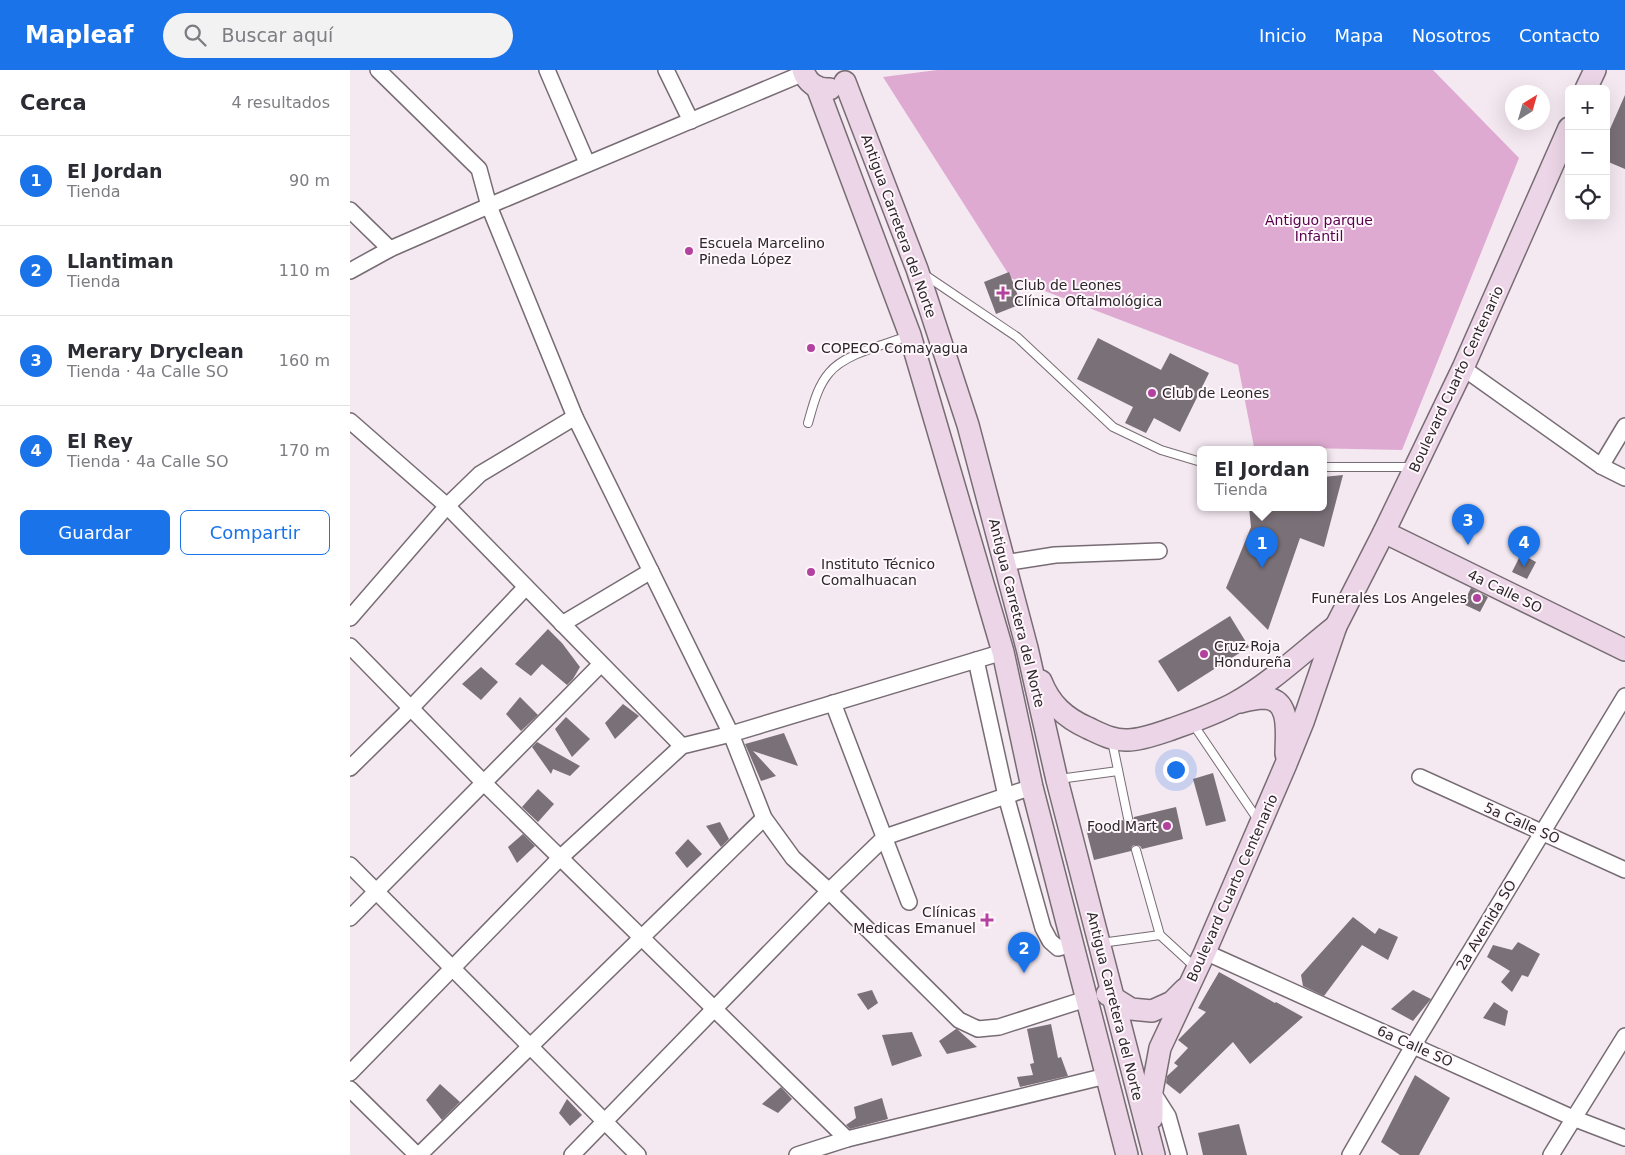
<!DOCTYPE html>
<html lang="es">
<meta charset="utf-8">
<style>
:root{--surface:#fff;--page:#f2f2f3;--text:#2b2b33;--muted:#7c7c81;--line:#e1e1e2;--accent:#1a73e8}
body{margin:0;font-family:"DejaVu Sans",sans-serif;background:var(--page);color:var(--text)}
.controls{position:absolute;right:15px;top:15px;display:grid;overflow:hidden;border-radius:8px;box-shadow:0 5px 20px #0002}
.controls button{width:45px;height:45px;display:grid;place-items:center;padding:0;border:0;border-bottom:1px solid var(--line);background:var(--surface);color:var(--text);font:25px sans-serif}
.compass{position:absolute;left:1155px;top:15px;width:45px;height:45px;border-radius:50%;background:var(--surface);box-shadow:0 5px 20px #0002;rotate:37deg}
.you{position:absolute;left:825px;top:699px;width:18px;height:18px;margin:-12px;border:4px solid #fff;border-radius:50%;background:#1a73e8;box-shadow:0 0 0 8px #1a73e833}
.badge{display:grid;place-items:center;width:32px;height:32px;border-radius:50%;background:var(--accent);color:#fff;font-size:16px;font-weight:700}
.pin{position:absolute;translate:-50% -41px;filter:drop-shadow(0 1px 2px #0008)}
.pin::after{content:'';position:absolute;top:26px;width:18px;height:15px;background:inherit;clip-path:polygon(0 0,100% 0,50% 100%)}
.popup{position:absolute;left:847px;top:376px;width:130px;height:65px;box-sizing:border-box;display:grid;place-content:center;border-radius:8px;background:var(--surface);filter:drop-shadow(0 1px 4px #0005);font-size:16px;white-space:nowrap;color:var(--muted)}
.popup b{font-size:19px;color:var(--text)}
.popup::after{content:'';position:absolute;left:50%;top:100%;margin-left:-10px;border:10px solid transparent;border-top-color:var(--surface)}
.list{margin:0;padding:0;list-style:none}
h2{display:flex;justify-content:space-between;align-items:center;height:65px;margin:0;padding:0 20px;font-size:21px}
h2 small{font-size:16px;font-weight:400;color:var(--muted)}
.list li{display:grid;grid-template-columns:32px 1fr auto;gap:15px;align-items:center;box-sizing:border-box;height:90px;padding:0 20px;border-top:1px solid var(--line)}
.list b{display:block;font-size:19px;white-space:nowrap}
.list p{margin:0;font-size:16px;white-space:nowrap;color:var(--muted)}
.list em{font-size:16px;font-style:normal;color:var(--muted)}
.actions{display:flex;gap:10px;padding:15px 20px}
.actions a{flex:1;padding:11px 0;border:1px solid var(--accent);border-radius:8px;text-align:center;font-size:18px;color:var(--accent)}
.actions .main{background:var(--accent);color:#fff}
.icon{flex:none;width:28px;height:28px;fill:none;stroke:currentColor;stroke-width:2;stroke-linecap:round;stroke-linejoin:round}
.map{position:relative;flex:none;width:1275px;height:1085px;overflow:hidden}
header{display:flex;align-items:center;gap:30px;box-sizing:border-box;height:70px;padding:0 25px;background:var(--accent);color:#fff}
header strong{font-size:24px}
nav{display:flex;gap:28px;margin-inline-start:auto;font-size:18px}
.search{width:350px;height:45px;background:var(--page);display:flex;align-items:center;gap:12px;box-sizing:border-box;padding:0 18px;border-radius:28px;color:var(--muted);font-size:19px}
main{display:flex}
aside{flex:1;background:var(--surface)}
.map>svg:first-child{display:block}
.green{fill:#deaad1}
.building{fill:#7a7077}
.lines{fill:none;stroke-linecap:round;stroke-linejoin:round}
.lane-casing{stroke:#776c74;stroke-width:10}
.street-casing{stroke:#776c74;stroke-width:18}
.secondary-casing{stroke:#776c74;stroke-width:24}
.lane{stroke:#fff;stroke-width:8}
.street{stroke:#fff;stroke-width:15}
.secondary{stroke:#ebd5e6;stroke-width:21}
.poi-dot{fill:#b3429e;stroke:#fff7fc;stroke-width:2}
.labels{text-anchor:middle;stroke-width:4;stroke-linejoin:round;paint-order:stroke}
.park-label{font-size:14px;fill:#57004b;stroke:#fff7fc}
.street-label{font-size:14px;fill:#2b272a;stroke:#fff7fc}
.poi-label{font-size:14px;fill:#2b272a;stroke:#fff7fc;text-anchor:start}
</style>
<header>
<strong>Mapleaf</strong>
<div class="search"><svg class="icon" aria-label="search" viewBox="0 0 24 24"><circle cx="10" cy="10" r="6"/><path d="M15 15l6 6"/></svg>Buscar aquí</div>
<nav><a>Inicio</a><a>Mapa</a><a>Nosotros</a><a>Contacto</a></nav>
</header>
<main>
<aside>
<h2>Cerca<small>4 resultados</small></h2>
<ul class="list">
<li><span class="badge">1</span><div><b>El Jordan</b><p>Tienda</p></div><em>90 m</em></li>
<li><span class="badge">2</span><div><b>Llantiman</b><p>Tienda</p></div><em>110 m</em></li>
<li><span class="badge">3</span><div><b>Merary Dryclean</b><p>Tienda · 4a Calle SO</p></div><em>160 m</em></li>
<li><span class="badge">4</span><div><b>El Rey</b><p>Tienda · 4a Calle SO</p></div><em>170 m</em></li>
</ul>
<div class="actions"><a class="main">Guardar</a><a>Compartir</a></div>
</aside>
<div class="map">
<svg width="1275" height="1085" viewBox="0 0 1275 1085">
<rect width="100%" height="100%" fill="#f4e8f1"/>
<path class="green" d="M587,0H1083L1169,88L1052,380L904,377L888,295L661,208L533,7Z"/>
<g class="building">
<path d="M1275,25V99L1256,91V68Z"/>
<path d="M659,202L671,234L646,244L634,212Z"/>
<path d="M748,268L811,300L820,283L859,303L830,362L804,348L796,363L775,353L783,337L727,309Z"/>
<path d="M993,405L974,477L950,468L918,560L876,518L901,457L899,437H973V407Z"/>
<path d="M1171,484L1186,492L1177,509L1162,502Z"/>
<path d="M1121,518L1138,527L1130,542L1113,534Z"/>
<path d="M880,546L899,577L828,622L808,591Z"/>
<path d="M198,559L212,573L230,597L223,609L217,615L192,594L181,606L165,594Z"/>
<path d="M131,597L148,612L131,630L112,614Z"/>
<path d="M170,627L188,645L171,661L156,644Z"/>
<path d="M273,634L289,646L265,669L255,653Z"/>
<path d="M216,647L240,669L222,687L205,659Z"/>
<path d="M434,663L448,696L403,681L426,706L411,711L395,674Z"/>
<path d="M187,672L230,696L220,706L203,699L201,704L182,677Z"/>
<path d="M863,703L876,751L856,756L843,709Z"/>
<path d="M188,719L204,734L188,752L172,737Z"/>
<path d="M826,737L833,769L792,779L790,776L785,775L782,776L781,781L744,790L736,759L773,750L776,753H780L783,750L784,747Z"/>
<path d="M370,752L379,769L371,777L356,756Z"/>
<path d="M173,764L185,776L167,793L158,777Z"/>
<path d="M338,769L352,784L337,798L325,783Z"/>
<path d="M1003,847L1025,864L1029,858L1048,867L1038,890L1012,875L974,926L953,916L951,905Z"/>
<path d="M1168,872L1190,884L1178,907L1172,905L1162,922L1151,912L1160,901L1137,887L1143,875L1162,880Z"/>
<path d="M869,902L925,933L926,932L953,947L900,994L883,972L830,1024L816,1013L817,1006L828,996L824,993L838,978L828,970L856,942L848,938Z"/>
<path d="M522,920L528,933L518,940L507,924Z"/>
<path d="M1063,920L1081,929L1063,951L1041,939Z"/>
<path d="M1144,932L1158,941L1155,956L1133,948Z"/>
<path d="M701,954L708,988L711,987L718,1006L670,1017L667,1007L683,1005L680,994L684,993L677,959Z"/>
<path d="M606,959H607L627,977L597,984L589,971Z"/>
<path d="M562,962L572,986L542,996L532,965Z"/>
<path d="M1065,1005L1100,1028L1069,1085H1050L1031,1072Z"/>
<path d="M90,1014L110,1032L92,1050L76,1030Z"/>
<path d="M431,1017L442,1029L428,1043L412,1034Z"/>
<path d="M532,1028L538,1049L500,1059L496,1055L506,1048L504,1037Z"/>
<path d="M217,1029L232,1045L220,1056L209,1043Z"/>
<path d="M889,1054L897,1085H853L848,1063Z"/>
</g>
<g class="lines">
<defs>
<g id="lane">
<path d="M575,205L667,267L763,357L811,380L851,392"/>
<path d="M458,353C463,336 467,317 479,303C495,283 535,275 558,266"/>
<path d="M973,397H1064"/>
<path d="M843,654L908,750"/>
<path d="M762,671L778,748"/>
<path d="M709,709L768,701"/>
<path d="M786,780L810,865L846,898"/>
<path d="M751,873L810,865"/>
</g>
<g id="street">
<path d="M28,0L129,99L139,136L225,347L381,664L414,748L443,788L479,821L609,950L628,959L649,957L736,929"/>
<path d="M197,0L237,93"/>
<path d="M316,0L341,51"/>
<path d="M0,140L40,179"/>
<path d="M0,201L40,179L150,131L454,3"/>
<path d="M1113,298L1251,396L1275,408"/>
<path d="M0,351L97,436L332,676"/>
<path d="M1251,396L1275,356"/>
<path d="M654,493L705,485L809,481"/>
<path d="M0,548L97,436L130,404L225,347"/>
<path d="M212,554L301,501"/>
<path d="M0,576L134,713L497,1069"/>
<path d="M626,590L656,726L693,858L700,871L708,878L722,874"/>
<path d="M483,633L559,832"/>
<path d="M0,698L61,638L176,517"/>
<path d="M1070,707L1275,800"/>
<path d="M0,795L288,1085"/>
<path d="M0,848L251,594"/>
<path d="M855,882L1223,1048L1275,1068"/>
<path d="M0,1003L210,788L332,676L381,664L653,582"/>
<path d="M0,1019L67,1085"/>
<path d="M802,1021L818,1046L829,1085"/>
<path d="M69,1085L414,748"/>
<path d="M222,1085L479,821L535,767L682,717"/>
<path d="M447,1085L497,1069L756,1006"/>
<path d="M1000,1085L1063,976L1275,626"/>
<path d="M1201,1085L1275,966"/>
</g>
<g id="secondary">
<path d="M453,0C457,13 467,20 480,19"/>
<path d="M495,12L567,199L618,355L677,578L707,710L804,1085"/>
<path d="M467,17L560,265L653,582L682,717L777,1085"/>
<path d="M1236,19L1245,0"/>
<path d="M1034,462L1275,580"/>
<path d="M691,611C700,634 715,648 738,658C751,664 763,671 778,670C791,670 810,663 822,659C844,651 865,644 885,633C922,612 953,582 986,556"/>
<path d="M890,632C898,630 906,628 914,628C942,629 936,664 936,684"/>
<path d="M757,924L781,939L802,941L822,932L835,919"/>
<path d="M802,1048V1021L810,978L855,882L936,694L953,652L986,556L1034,462L1113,298L1219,58"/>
</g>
</defs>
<use href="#lane" class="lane-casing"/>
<use href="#street" class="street-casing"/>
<use href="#secondary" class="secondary-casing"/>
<use href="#lane" class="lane"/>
<use href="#street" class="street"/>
<use href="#secondary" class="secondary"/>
</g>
<g class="poi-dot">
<circle cx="339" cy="181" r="5"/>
<path d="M650.5 215.5h5v5h5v5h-5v5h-5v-5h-5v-5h5z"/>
<circle cx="461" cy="278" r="5"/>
<circle cx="802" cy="323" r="5"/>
<circle cx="461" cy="502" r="5"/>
<circle cx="1127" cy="528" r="5"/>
<circle cx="854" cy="584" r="5"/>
<circle cx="817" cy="756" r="5"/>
<path d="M634.5 842.5h5v5h5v5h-5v5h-5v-5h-5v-5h5z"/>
</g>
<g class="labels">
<g class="park-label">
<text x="969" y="155">Antiguo parque<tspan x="969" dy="16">Infantil</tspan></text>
</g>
<g class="street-label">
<text transform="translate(549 156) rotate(70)" y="5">Antigua Carretera del Norte</text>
<text transform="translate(1106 309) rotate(-65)" y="5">Boulevard Cuarto Centenario</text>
<text transform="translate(1155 521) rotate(26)" y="5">4a Calle SO</text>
<text transform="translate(667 543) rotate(76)" y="5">Antigua Carretera del Norte</text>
<text transform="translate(1172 753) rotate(24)" y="5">5a Calle SO</text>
<text transform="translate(882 818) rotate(-66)" y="5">Boulevard Cuarto Centenario</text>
<text transform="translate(1136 855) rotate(-59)" y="5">2a Avenida SO</text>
<text transform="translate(765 936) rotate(76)" y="5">Antigua Carretera del Norte</text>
<text transform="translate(1065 976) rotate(24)" y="5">6a Calle SO</text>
</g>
<g class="poi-label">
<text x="349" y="178">Escuela Marcelino<tspan x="349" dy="16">Pineda López</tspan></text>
<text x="664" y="220">Club de Leones<tspan x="664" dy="16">Clínica Oftalmológica</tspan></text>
<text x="471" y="283">COPECO Comayagua</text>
<text x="812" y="328">Club de Leones</text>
<text x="471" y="499">Instituto Técnico<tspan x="471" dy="16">Comalhuacan</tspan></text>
<text x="1117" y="533" text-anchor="end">Funerales Los Angeles</text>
<text x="864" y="581">Cruz Roja<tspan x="864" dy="16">Hondureña</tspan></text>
<text x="807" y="761" text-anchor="end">Food Mart</text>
<text x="626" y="847" text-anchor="end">Clínicas<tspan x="626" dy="16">Medicas Emanuel</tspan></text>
</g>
</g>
</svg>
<div class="controls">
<button>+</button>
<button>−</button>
<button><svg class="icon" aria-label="locate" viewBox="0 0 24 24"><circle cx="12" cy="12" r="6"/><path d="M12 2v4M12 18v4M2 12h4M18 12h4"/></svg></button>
</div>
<svg class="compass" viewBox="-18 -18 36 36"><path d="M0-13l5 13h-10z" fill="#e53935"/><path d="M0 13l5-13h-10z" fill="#7c7c81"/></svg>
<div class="you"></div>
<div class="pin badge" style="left:912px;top:498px">1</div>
<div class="popup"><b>El Jordan</b>Tienda</div>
<div class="pin badge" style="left:674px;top:903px">2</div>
<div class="pin badge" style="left:1118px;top:475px">3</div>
<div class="pin badge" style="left:1174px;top:497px">4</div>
</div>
</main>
